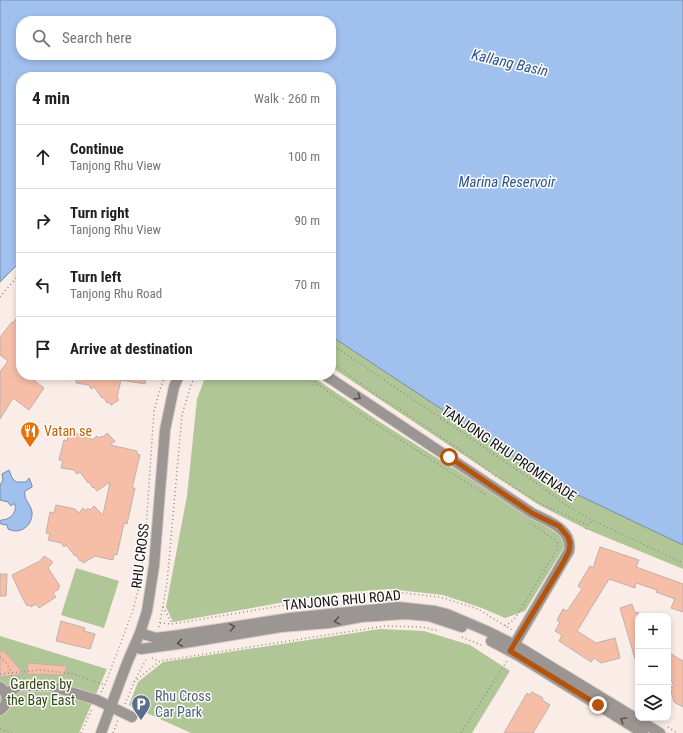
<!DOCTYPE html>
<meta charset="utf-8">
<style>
:root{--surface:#fff;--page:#f6f6f6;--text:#202124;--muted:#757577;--line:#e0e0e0}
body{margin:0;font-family:"Roboto Condensed",sans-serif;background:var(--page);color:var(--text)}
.controls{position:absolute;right:12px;bottom:12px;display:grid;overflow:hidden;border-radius:8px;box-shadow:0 2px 6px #0003}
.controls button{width:36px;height:36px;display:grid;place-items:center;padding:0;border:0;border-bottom:1px solid var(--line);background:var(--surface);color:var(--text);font:20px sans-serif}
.stop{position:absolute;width:12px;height:12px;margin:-9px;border:3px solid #b45309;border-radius:50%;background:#fff}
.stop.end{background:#b45309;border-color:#fff;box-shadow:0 1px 4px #0008}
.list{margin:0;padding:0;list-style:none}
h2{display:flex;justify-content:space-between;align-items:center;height:52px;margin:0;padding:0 16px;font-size:17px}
h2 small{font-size:13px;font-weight:400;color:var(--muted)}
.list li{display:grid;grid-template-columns:26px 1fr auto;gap:12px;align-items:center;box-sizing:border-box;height:64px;padding:0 16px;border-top:1px solid var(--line)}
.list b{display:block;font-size:15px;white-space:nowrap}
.list p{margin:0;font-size:13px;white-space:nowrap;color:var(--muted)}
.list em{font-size:13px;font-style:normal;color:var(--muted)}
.icon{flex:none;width:22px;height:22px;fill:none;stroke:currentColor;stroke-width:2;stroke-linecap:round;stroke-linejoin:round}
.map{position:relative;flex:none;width:683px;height:733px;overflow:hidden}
.search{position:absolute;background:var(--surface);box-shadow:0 2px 6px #0003;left:16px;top:16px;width:320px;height:44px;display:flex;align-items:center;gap:10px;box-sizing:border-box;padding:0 14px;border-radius:16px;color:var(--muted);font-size:15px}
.panel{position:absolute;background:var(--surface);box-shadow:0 2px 6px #0003;left:16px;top:72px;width:320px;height:308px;border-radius:16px}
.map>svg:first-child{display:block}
.green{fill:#b0c696}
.water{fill:#a0c0ed;stroke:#768baa;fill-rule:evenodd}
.building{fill:#f6bda7;stroke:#beb1ad}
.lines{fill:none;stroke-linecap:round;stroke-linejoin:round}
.minor-casing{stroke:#d5c9c4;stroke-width:12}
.path{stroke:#958c88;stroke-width:1.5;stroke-dasharray:1 3;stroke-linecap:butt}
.minor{stroke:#9b9693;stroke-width:10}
.oneway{stroke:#575250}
.route{stroke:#b45309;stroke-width:5}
.labels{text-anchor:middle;stroke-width:3;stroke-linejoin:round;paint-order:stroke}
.food-label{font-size:14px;fill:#c56008;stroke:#fdfdfd;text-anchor:start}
.street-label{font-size:14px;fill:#130f0d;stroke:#fdfdfd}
.park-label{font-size:14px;fill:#334812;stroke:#fdfdfd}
.service-label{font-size:14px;fill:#4e5e75;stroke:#fdfdfd;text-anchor:start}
.water-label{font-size:15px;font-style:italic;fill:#2c558d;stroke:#fdfdfd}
</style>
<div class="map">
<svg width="683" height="733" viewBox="0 0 683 733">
<rect width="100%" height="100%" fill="#faede7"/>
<g class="green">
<path d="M331,336L555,484L683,545V569L586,529L539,505L331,367Z"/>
<path d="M206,375H310L383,424L558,534L566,544L525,611L505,618L482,608L443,595L389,589L336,593L173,622L166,607L187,496L197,399Z"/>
<path d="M76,568L119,581L104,628L61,615Z"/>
<path d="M380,629L424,631L470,645L510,671L472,733H191L129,705L138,682L163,662Z"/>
<path d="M0,636L107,669L79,733H0Z"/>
</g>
<g class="water">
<path d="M0,0H683V545L555,484L331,336V77H21V261L0,282ZM21,21H331V55H21Z"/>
<path d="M9,470L12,478L16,482H26L29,478L32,485V487L25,491C23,500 31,504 32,512C33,526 20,535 8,529L7,525L1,524L0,522L1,520C10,520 17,513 15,504H13L11,506L8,502L0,500V485L3,480L2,474Z"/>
</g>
<g class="building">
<path d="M21,312V375H27L44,388L29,410L13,398L0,419V372L8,361L0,355V337L12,322L13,323Z"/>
<path d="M77,375H146L145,384L121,380L117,397L119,400L111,405L109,402L107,403L103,397L102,398L94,387L91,389L89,385L76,383Z"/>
<path d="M69,432L88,436L92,440L97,436L99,438L102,436L103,437L107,433L115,441L110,445L137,451V454L140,455L132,488H135L127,524L124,523L117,555L114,554L113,560L95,556L83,563L81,560L80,561L76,555L75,556L66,545L64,547L61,543L48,540L50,534L46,533L50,512L54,513L56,505L75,509L79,513L83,508L86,511L88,508L90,510L94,506L103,515L110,482L97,491L94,487L93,488L89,482L88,483L80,472L77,474L74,470L61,468L63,461L59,460L64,440L67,441Z"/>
<path d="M600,547L639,560L636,567L683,584V612L671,608L675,599L656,592L657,590L636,583L635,588L609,579L577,631L596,643L615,638L620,658L601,663L594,658L591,662L559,641L562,635L555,631L560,622L557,620L563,609L567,611L582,589L578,586L590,566L593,568Z"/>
<path d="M44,556L53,562L48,568L60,586L58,587L59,589L53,593L56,597L39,608L36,604L31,607L29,605L27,606L22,597L12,575L40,561Z"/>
<path d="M0,574H7L6,596H0Z"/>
<path d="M632,604L635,613L638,612V662H636L620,608Z"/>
<path d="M61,621L85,628L84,631L95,634L90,649L56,641Z"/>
<path d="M0,650L6,653L24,674L0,677Z"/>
<path d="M668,652L683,661V707L674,702L670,687L674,686L668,673Z"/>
<path d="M28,663L67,666L64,675L27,674Z"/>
<path d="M532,692L543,698L542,700L550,705L533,733H504L527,693L530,695Z"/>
</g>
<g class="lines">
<defs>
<g id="minor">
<path d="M325,375L532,513C548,521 573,529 569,551L511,650"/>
<path d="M140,633L156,638L180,635L290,618L398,607L435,611L447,614L487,631L519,647L660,733"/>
<path d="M491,641L517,655L643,733"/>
<path d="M134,647L141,649L178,644L281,627L329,623L361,617L405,614L429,616L462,627"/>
<path d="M0,687C9,694 9,704 0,710"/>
<path d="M6,694L18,686H51L97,700L132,717"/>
<path d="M101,733L127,663L140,633L147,611L154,566L165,430L174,387L179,375"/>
</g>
</defs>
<use href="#minor" class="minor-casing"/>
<g class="path">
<path d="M0,297L21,272"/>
<path d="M331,344L535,482L569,507L592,520L683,563"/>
<path d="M331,362L379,397L406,413L472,458L491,473L539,503L587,525"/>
<path d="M304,375L363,416L486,495"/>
<path d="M586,529L587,525L592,521"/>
<path d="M163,607L172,623"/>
<path d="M160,623L172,624L364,592C375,599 376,599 387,591L440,597L478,609L512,630"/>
<path d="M505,626L511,622L516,617L557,549L558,544L554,539L531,524"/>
<path d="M159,627L167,583L182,415L191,385L196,375"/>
<path d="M462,637L483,646"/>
<path d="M0,657L6,663L12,673"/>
<path d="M152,658L159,661"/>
<path d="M0,674L40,670L73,674L105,685"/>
<path d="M134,682L160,661L385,626L422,627L439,631"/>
<path d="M101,692L105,685L133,610L140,583L146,529L154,411L159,393L165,375"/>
<path d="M125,704L134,682L147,658"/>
<path d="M668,727L677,733"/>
<path d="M0,729L12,733"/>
<path d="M81,733L92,709"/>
<path d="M113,733L118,720"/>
<path d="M461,733L507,661"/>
</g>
<use href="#minor" class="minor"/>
</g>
<defs><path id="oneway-chevron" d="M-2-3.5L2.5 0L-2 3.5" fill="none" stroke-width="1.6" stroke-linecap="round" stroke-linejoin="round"/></defs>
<g class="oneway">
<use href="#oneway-chevron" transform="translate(358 397) rotate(33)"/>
<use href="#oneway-chevron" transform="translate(337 621) rotate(170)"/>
<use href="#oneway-chevron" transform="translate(232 627) rotate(-10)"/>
<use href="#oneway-chevron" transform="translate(180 643) rotate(172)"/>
<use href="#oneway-chevron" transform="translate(623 720) rotate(-149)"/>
</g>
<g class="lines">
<path class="route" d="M449,457L532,513L559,526L568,537L570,544L569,551L563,563L510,651L598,705"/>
</g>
<defs>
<symbol id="restaurant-pin" viewBox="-11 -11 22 30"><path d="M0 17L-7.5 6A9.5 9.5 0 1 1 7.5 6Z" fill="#e8710a" stroke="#fdfdfd"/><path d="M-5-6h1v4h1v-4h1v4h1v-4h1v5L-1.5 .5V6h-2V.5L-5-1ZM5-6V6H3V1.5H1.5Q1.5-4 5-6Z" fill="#fff"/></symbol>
<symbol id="parking-pin" viewBox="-11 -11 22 30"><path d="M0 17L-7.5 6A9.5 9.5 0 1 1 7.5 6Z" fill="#5c6f8a" stroke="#fdfdfd"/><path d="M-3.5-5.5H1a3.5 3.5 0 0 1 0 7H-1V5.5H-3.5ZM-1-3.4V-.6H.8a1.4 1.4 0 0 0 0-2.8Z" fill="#fff"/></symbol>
</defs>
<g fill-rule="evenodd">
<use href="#restaurant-pin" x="19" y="420" width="22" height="30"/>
<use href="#parking-pin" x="130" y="693" width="22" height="30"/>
</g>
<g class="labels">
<g class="food-label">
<text x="44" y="436">Vatan se</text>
</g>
<g class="street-label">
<text transform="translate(509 453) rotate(34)" y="5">TANJONG RHU PROMENADE</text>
<text transform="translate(140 556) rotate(-83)" y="5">RHU CROSS</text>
<text transform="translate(342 600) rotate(-5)" y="5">TANJONG RHU ROAD</text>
</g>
<g class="park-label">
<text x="41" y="689">Gardens by<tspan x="41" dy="16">the Bay East</tspan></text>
</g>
<g class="service-label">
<text x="155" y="701">Rhu Cross<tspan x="155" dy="16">Car Park</tspan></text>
</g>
<g class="water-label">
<text transform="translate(510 63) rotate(13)" y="5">Kallang Basin</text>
<text x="507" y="187">Marina Reservoir</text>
</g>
</g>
</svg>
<div class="controls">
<button>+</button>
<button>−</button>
<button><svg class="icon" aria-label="layers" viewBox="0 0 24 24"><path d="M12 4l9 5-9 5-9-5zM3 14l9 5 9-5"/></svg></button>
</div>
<div class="stop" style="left:449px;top:457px"></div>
<div class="stop end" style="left:598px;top:705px"></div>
<div class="search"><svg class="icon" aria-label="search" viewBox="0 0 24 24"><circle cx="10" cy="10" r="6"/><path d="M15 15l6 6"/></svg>Search here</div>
<section class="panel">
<h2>4 min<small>Walk · 260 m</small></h2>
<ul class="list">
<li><svg class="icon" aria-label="ahead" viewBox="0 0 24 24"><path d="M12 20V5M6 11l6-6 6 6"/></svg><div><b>Continue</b><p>Tanjong Rhu View</p></div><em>100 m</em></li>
<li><svg class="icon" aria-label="right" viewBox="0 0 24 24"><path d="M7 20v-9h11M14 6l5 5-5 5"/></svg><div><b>Turn right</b><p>Tanjong Rhu View</p></div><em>90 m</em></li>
<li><svg class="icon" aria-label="left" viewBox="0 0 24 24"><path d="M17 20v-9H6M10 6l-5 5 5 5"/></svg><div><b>Turn left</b><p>Tanjong Rhu Road</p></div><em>70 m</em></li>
<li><svg class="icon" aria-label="arrive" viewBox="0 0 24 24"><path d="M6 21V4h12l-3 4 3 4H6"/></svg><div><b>Arrive at destination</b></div></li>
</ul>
</section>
</div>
